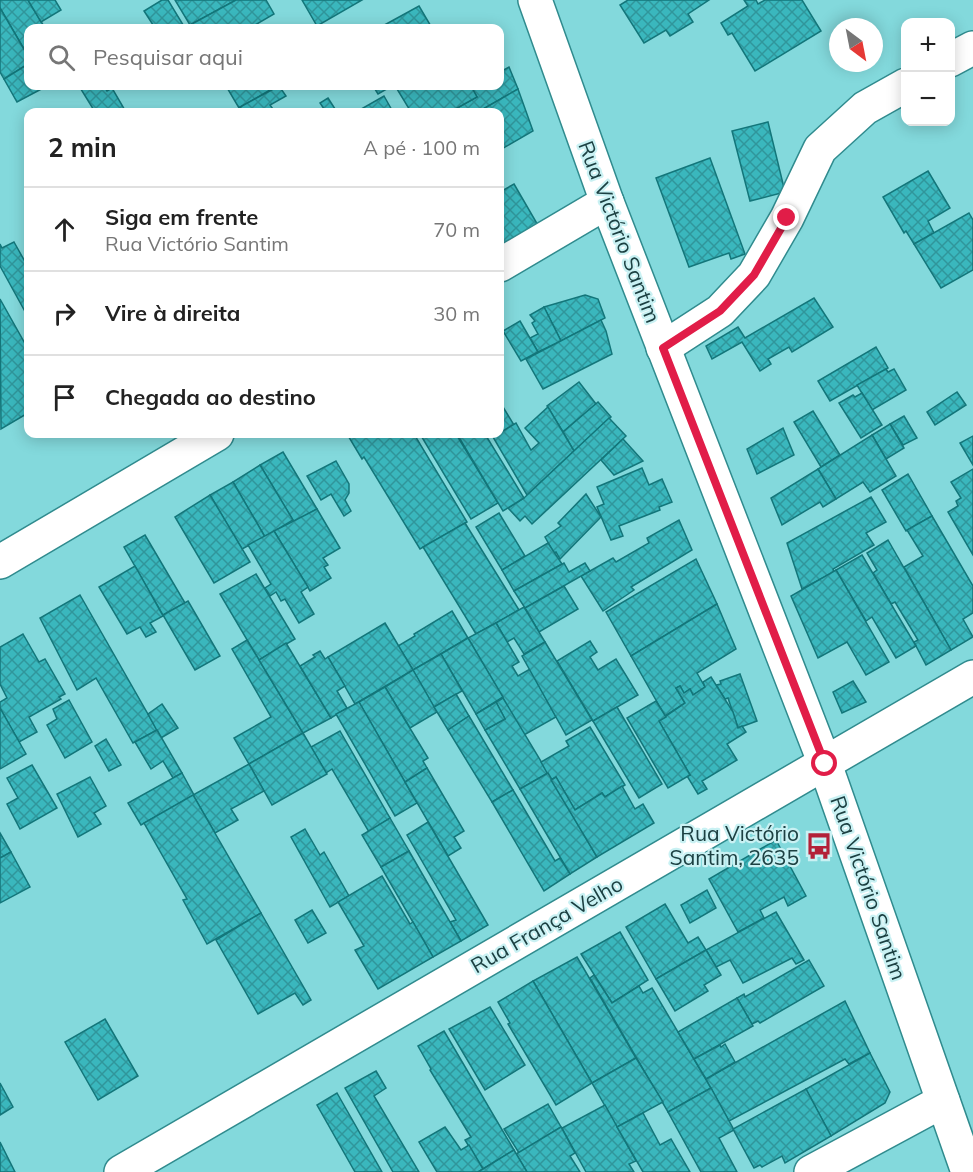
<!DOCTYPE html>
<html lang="pt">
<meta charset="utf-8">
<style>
:root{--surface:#fff;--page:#f6f6f6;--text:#222;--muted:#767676;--line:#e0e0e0}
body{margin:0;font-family:Mulish,sans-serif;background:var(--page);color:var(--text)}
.controls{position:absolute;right:18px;top:18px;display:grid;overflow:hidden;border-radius:12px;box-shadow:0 3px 15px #0003}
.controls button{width:54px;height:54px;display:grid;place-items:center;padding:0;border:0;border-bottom:2px solid var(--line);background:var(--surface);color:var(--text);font:30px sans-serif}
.compass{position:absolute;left:829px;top:18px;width:54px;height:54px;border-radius:50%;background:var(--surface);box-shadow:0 3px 15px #0003;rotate:148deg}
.stop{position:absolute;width:18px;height:18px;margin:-14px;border:4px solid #e11d48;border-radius:50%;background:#fff}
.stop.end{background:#e11d48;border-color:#fff;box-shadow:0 2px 6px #0008}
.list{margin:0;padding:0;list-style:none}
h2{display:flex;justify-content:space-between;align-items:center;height:78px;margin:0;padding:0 24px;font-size:26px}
h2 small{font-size:20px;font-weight:400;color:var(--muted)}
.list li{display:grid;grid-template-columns:39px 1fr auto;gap:18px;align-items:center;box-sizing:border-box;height:84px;padding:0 24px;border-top:2px solid var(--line)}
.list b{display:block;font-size:22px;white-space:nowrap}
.list p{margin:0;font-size:20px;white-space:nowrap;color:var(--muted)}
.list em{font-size:20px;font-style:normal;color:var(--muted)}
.icon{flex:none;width:33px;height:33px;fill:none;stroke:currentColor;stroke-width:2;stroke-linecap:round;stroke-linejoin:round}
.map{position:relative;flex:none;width:973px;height:1172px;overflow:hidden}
.search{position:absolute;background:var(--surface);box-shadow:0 3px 15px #0003;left:24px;top:24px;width:480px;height:66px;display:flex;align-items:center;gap:15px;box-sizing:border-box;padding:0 21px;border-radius:12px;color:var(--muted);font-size:22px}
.panel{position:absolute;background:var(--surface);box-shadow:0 3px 15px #0003;left:24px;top:108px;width:480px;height:330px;border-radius:12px}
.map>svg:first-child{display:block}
.building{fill:url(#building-cross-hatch);stroke:#13767a;stroke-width:1.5}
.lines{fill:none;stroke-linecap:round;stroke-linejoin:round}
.minor-casing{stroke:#308b8e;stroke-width:36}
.minor{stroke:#fff;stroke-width:33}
.route{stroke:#e11d48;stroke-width:8}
.labels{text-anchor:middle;stroke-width:4.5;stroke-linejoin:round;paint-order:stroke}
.street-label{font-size:21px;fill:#1c4042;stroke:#c9f1f3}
.poi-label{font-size:21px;fill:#1c4042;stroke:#c9f1f3;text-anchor:end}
</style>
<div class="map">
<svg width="973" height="1172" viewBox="0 0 973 1172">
<defs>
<pattern id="building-cross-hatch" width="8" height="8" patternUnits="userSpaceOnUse" patternTransform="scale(1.5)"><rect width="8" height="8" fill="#3ab7bd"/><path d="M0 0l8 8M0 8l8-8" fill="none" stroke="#30969b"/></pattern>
</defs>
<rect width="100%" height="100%" fill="#83d9dc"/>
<g class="building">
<path d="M0,0H28L45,28H28V56L0,8Z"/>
<path d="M28,0H55L61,10L41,22Z"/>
<path d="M162,0H168L185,28H155L144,11Z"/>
<path d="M175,0H236L190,25Z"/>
<path d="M236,0H266L274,14L250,28H192L190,25Z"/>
<path d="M302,0H362L317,26Z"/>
<path d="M628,0H709L688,14L693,22L670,36L666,30L644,43L620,5Z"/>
<path d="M744,0H756L758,4L765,0H802L821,31L755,71L732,33L728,35L721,23L748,6Z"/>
<path d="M419,6L432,28H379Z"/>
<path d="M0,8L28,56V64L4,79L0,72Z"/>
<path d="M28,64V86H47L17,102L4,79Z"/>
<path d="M509,67L518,89L478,112H450L477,97L472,88L477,86H500V72Z"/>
<path d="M79,86H104L107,91L112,88L126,112H95Z"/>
<path d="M226,86H268L270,90L239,108Z"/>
<path d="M279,86L286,96L270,105L275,112H244L240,107Z"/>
<path d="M373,86H392L378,94Z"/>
<path d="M402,86H477L472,88L477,97L450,112H411L397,89Z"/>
<path d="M518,89L533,131L500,150V112H478Z"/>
<path d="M384,96L393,112H356Z"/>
<path d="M328,98L337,112H326L320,103Z"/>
<path d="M768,122L785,192L750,201L732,131Z"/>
<path d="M710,158L745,254L731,259L729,253L689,267L656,178Z"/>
<path d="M928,171L950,208L928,221L934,233L914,244L906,231L904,233L883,197Z"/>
<path d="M514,184L539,227L500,250V192Z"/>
<path d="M969,213L973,220V270L941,288L914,244Z"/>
<path d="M14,242L28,267V317L0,266V244L2,248Z"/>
<path d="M585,295L598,299L605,318L561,341L544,307Z"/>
<path d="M814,298L833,327L792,352L789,347L768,359L771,364L760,371L742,342L712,359L706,346L738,327L745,338Z"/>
<path d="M0,299L28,349V413L1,429Z"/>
<path d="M544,307L561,341L538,352L530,338L538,334L532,323L535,321L530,315Z"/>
<path d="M601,320L606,331L612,354L543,389L526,359Z"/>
<path d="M520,321L538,352L521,361L503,331Z"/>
<path d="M876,347L888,368L830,401L818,381Z"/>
<path d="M886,369L888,372L894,369L906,390L872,410L857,385Z"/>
<path d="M579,382L596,404L563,432L547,406Z"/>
<path d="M957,392L966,405L935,425L927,412Z"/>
<path d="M862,393L882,425L861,438L839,403L853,395L855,397Z"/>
<path d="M598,402L611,417L574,451L563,432Z"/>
<path d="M503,407L514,425L500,433V410Z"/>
<path d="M548,407L574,451L527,495L493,437L516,423L531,450L539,443L525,428Z"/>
<path d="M813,411L840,455L821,467L794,422Z"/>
<path d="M904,416L917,438L903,445L890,424Z"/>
<path d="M609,418L626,436L532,524L525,516L520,521L508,508L524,498Z"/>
<path d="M890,424L904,448L886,459L872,435Z"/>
<path d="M783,428L794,455L757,474L747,449Z"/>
<path d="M347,434H414L467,522L420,549L364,457L362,459Z"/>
<path d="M420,434H456L498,503L471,519Z"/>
<path d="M457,434H485L524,498L503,511Z"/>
<path d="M872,435L896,476L870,492L863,482L836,499L818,469Z"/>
<path d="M973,436V465L960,443Z"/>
<path d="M623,439L643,461L614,475L601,460Z"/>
<path d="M283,452L317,509L294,522L260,465Z"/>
<path d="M336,461L349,484V493L345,500L351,511L344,516L331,494L321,500L307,476Z"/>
<path d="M260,465L293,520L265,537L233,482Z"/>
<path d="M642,468L649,485L662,479L672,502L659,507L660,510L619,526L623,536L611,540L597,507L604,504L597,487Z"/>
<path d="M818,469L836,499L823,507L820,502L782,525L771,498Z"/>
<path d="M973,469V555L948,512L958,506L956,501L961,498L951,482Z"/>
<path d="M908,474L932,516L906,531L882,490Z"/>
<path d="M233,482L265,537L242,549L210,495Z"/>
<path d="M586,494L601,517L560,559L556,552L554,553L545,537L561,526L558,523Z"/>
<path d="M210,495L250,562L214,583L175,517Z"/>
<path d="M871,497L886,522L866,533L874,545L833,569L834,572L802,589L787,543Z"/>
<path d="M317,509L340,548L323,558L328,565L324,567L331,578L310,591L274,531Z"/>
<path d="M499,513L525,556L502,570L476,527Z"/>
<path d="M932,516L973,586V613L963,619L973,637L951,650L904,567L923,556L907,530Z"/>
<path d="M679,520L692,550L631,587L634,590L603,611L581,576L613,558L616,562L649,543L647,538Z"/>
<path d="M465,523L519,610L476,634L423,547Z"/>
<path d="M274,531L308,587L301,592L314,614L299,623L285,599L281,601L276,592L270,596L265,588L271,584L248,545Z"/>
<path d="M145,535L185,603L163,615L124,547Z"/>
<path d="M888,540L951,650L926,665L914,642L918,640L895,602L891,604L873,573L877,570L867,553Z"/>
<path d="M548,543L562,564L514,591L502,570Z"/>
<path d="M862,555L916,646L896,658L872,617L866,621L836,570Z"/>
<path d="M696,559L717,604L631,656L606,612Z"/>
<path d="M564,563L569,572L585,563L590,571L525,608L514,591Z"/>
<path d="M135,566L163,616L150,623L156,632L146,637L140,627L127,634L99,587Z"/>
<path d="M836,570L889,662L866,675L847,642L818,658L791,596Z"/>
<path d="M256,574L295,639L259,660L220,594Z"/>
<path d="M564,586L578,609L539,632L525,608Z"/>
<path d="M80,595L157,730L133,743L96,678L77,690L40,618Z"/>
<path d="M188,601L220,656L195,670L163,615Z"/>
<path d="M717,604L736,649L697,673L705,687L693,695L690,689L684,693L680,686L676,688L685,703L665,716L631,656Z"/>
<path d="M524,607L545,642L524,654L514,638L507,642L496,623Z"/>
<path d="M452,611L468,638L413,670L398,646L415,636L414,634Z"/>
<path d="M385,623L413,670L355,704L328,657Z"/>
<path d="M496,623L519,662L512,666L518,676L530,669L556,717L524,735L468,638Z"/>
<path d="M23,634L39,662L45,659L65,694L59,697L61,699L29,717L37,732L19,742L0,708V702L7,698L0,684V647Z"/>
<path d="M468,638L503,697L476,714L441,654Z"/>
<path d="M247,640L303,733L249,764L234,738L271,717L232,649Z"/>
<path d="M590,641L597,652L590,657L598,670L616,659L638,695L593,721L557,661Z"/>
<path d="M545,642L592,720L566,735L522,656Z"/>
<path d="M286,643L331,718L303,733L259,660Z"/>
<path d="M320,651L325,659L328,657L345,686L337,691L347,708L331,718L300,666L315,657L313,655Z"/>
<path d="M441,654L462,691L434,707L413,670Z"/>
<path d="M413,670L437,712L410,728L385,687Z"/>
<path d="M740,674L757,721L738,728L728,698L725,699L716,685L721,684L720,681Z"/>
<path d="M711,677L733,712L738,728L742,726L746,732L727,744L737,760L702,781L707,789L698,794L687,776L690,775L659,721L685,703L676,688L680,686L684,693L690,689L693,695L705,687L703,682Z"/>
<path d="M853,681L866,702L842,713L833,692Z"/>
<path d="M385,687L428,758L423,761L427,768L405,782L359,702Z"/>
<path d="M456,694L469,716L448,730L434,707Z"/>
<path d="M503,698L548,773L520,789L485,730L505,719L496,702Z"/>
<path d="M69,700L92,742L65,758L47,725L57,719L53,709Z"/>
<path d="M656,701L666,717L659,721L690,775L668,788L627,718Z"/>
<path d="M359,702L417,803L395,816L336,714Z"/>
<path d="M496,702L505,719L485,730L476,714Z"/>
<path d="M162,704L178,728L161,738L148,714Z"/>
<path d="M617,707L662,784L639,798L593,721Z"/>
<path d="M0,708L26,754L0,769Z"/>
<path d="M469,716L513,790L492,802L448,730Z"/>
<path d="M590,727L625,785L605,797L602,793L575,810L556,777L551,780L541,762L569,746L566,741Z"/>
<path d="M157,730L182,773L173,778L163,761L151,769L135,742Z"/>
<path d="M340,731L390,818L369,832L332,769L326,773L311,747Z"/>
<path d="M303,733L327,774L272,805L249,764Z"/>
<path d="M106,739L121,765L109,771L95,746Z"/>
<path d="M249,764L264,791L231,809L238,820L215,833L193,795Z"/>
<path d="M32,765L57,808L20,829L7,804L18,798L7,778Z"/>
<path d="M427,768L464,831L454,837L461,848L448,856L405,782Z"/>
<path d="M182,773L194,795L141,825L128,803Z"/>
<path d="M548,773L597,857L570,874L520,789Z"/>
<path d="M90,777L106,806L94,813L101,824L78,837L57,794Z"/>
<path d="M556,777L575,810L602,793L605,797L622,786L635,809L643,804L654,823L597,857L551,780Z"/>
<path d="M513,790L555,861L560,858L570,874L544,891L492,802Z"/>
<path d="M193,795L261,913L207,944L183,900L187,899L144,823Z"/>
<path d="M390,818L409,851L381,867L362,835Z"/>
<path d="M428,822L488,925L461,941L450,922L456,920L407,835Z"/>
<path d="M305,829L320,855L324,852L349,896L330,907L291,837Z"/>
<path d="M0,833L11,852L0,858Z"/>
<path d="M776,840L806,896L788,906L784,897L760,910L764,918L738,932L709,879Z"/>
<path d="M409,851L461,941L433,957L381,867Z"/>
<path d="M11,852L30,887L0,903V858Z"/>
<path d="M382,876L410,924L413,922L433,957L378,989L355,950L364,946L338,902Z"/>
<path d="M707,890L716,908L690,923L681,905Z"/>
<path d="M665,904L688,943L698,937L706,950L656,979L626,927Z"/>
<path d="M312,910L326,933L308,943L295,920Z"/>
<path d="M776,912L804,960L796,964L792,958L743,983L730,960L716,967L706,950Z"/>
<path d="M261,913L311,1000L303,1005L295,993L258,1014L216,940Z"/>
<path d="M620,932L648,980L612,1003L581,954Z"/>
<path d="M706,950L721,975L704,985L708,991L675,1011L656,979Z"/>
<path d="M577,957L636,1058L592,1083L533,981Z"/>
<path d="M809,960L824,986L760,1023L758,1021L752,1024L737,998L744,994L745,997Z"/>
<path d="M594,975L612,1003L639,986L643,993L652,988L711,1088L668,1112L590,978Z"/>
<path d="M533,981L592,1083L556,1105L508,1024L510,1023L498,1002Z"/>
<path d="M737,998L753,1026L694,1059L678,1032Z"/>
<path d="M845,1001L870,1053L849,1064L845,1059L729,1121L706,1079Z"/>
<path d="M490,1007L525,1065L485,1090L449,1029Z"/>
<path d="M105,1019L138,1076L98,1100L65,1042Z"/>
<path d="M444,1031L514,1150L483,1169L465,1140L471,1137L430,1070L431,1069L418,1046Z"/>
<path d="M725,1044L735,1062L706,1079L694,1059L720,1045L721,1047Z"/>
<path d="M870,1053L890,1092L885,1103L831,1136L806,1089Z"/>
<path d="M636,1058L663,1102L617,1127L592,1083Z"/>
<path d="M376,1071L386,1088L374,1096L419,1172H393L345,1088Z"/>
<path d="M0,1083L13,1107L0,1115Z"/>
<path d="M711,1088L734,1130L719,1138L737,1172H701L668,1112Z"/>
<path d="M806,1089L831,1136L785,1163L782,1156L762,1167L760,1165L754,1168L733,1129Z"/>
<path d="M337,1093L382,1172H355L317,1105Z"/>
<path d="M548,1104L561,1127L519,1153L504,1129Z"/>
<path d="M605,1105L636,1161L629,1164L634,1172H586L562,1128Z"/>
<path d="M643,1113L660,1145L671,1139L690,1172H643L617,1127Z"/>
<path d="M445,1127L461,1150L469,1145L483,1169L478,1172H437L419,1142Z"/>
<path d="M561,1127L575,1153L570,1156L580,1172H527L516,1154Z"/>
<path d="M0,1142L15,1172H0Z"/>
<path d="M514,1150L527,1172H478L483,1169Z"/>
</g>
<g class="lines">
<defs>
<g id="minor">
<path d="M535,0L607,202L825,764L968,1172"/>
<path d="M950,60L973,48"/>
<path d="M500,265L607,202"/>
<path d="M663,348L720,311L754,275L787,218L820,149L865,108L906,85"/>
<path d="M0,562L217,434"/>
<path d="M121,1172L973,677"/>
<path d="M811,1172L943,1101"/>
</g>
</defs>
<use href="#minor" class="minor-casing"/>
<use href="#minor" class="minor"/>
</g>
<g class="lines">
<path class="route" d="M787,218L754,275L720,311L663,348L825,764"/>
</g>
<defs>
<symbol id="bus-bare" viewBox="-9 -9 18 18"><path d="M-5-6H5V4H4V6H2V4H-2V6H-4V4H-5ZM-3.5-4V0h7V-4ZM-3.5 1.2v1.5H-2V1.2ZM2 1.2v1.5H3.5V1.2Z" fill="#b32138" stroke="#c9f1f3" stroke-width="2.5" paint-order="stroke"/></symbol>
</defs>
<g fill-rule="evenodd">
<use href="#bus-bare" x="800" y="827" width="38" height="38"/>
</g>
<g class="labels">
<g class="street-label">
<text transform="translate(619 232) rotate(69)" y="7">Rua Victório Santim</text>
<text transform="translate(868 888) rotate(71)" y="7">Rua Victório Santim</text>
<text transform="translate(547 925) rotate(-30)" y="7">Rua França Velho</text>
</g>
<g class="poi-label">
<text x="799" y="841">Rua Victório<tspan x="799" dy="24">Santim, 2635</tspan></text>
</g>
</g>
</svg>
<div class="controls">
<button>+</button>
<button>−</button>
</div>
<svg class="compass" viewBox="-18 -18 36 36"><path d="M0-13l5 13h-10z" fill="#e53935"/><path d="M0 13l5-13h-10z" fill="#767676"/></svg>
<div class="stop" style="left:825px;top:764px"></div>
<div class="stop end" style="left:787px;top:218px"></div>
<div class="search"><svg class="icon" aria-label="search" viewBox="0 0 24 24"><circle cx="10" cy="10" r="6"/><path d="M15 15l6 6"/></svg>Pesquisar aqui</div>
<section class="panel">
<h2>2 min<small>A pé · 100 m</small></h2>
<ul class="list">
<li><svg class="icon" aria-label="ahead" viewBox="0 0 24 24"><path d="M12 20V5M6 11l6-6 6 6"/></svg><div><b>Siga em frente</b><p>Rua Victório Santim</p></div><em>70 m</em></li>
<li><svg class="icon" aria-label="right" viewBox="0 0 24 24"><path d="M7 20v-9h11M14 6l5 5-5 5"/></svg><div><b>Vire à direita</b></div><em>30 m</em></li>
<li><svg class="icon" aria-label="arrive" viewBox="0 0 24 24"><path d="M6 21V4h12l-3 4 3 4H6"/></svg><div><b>Chegada ao destino</b></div></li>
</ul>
</section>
</div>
